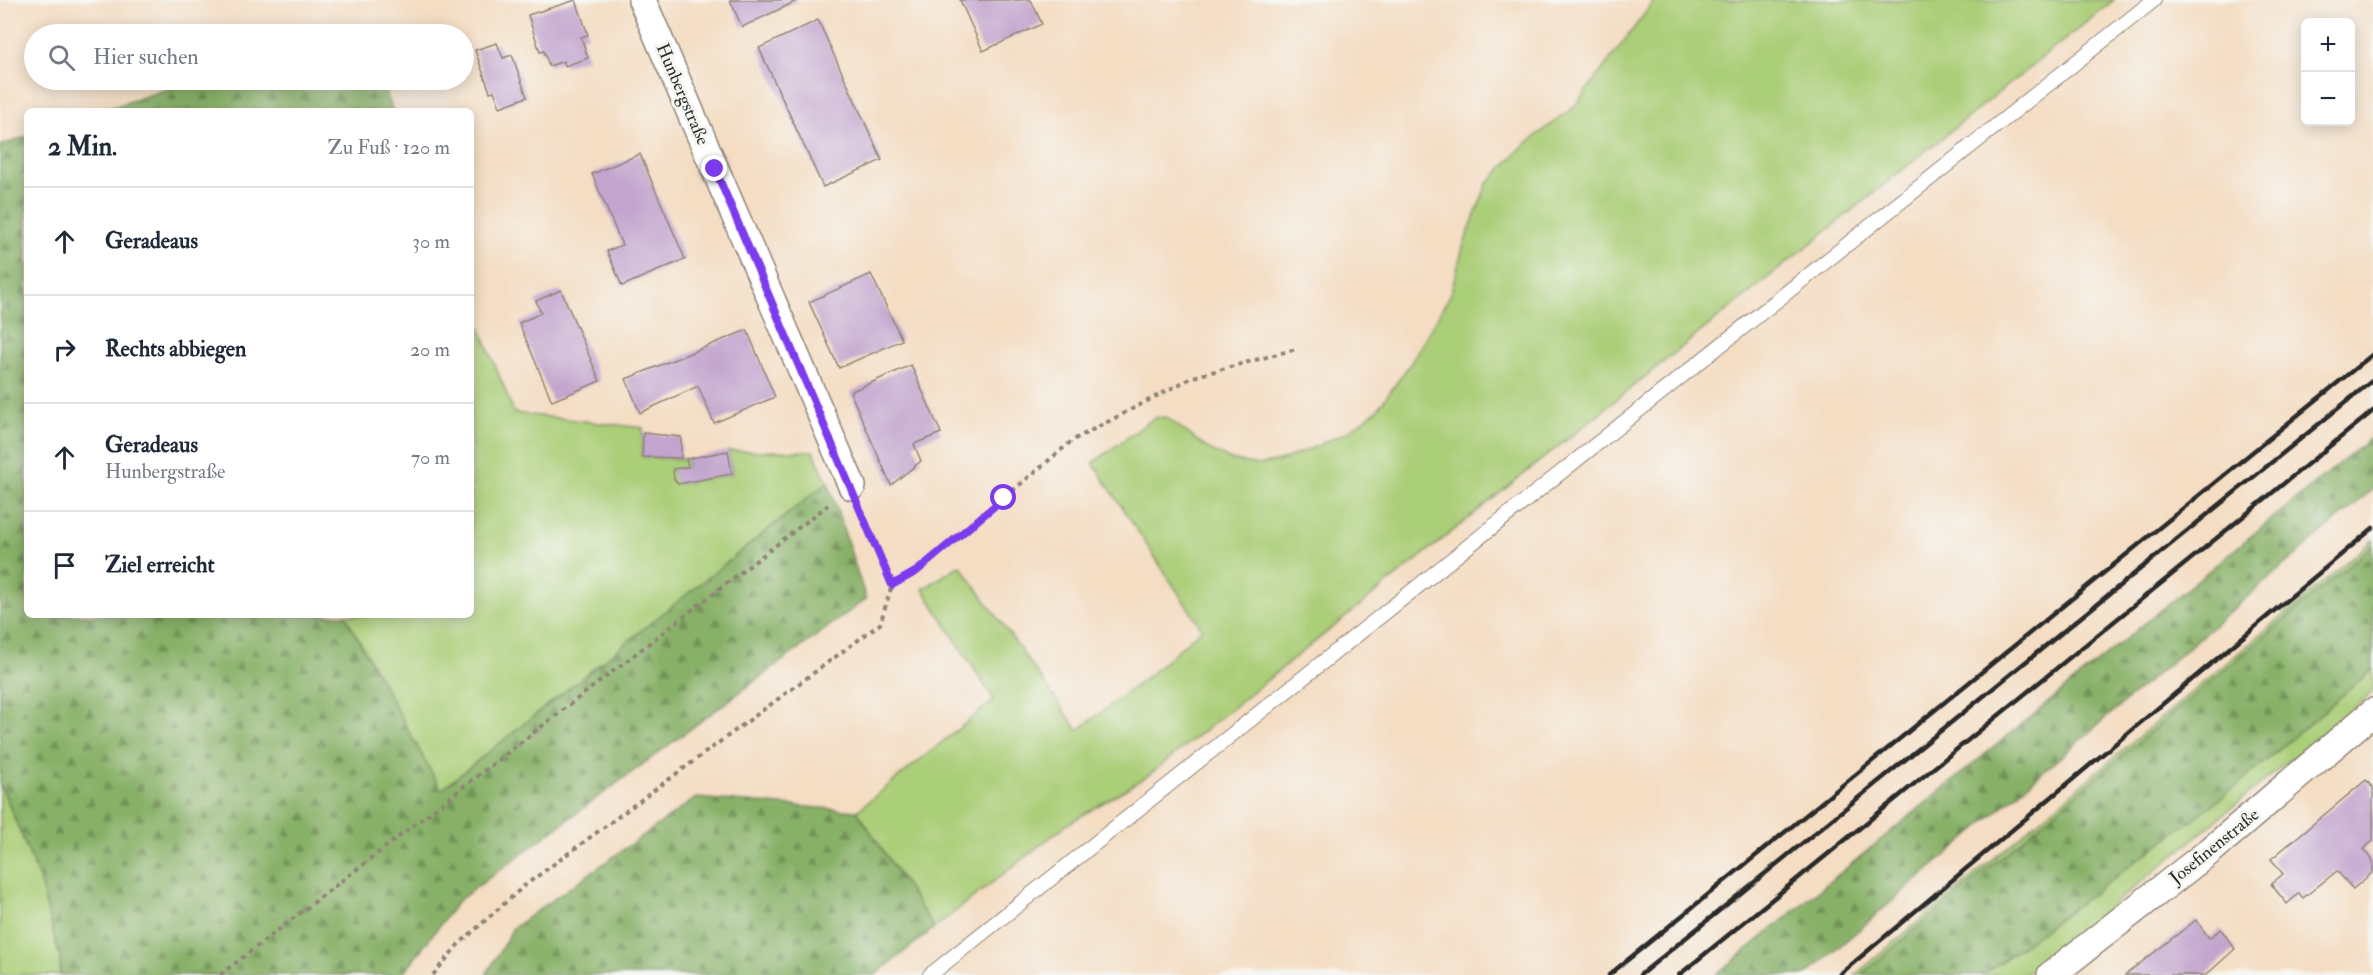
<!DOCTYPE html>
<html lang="de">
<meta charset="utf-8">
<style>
:root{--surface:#fff;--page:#f6f6f7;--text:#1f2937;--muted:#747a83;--line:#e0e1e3}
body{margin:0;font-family:"IM FELL Double Pica",serif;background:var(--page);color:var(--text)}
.controls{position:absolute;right:18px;top:18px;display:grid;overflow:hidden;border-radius:9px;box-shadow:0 3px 15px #0003}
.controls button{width:54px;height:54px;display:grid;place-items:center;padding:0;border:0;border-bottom:2px solid var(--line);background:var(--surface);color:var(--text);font:30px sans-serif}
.stop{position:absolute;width:18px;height:18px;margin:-14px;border:4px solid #7c3aed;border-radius:50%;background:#fff}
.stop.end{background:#7c3aed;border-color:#fff;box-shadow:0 2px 6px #0008}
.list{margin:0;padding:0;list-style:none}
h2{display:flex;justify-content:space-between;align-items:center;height:78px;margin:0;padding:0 24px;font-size:26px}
h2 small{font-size:20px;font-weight:400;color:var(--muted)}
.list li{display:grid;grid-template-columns:39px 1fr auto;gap:18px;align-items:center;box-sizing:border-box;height:108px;padding:0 24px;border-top:2px solid var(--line)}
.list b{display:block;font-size:22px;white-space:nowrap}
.list p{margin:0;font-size:20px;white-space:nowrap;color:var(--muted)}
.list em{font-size:20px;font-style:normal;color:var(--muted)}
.icon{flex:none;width:33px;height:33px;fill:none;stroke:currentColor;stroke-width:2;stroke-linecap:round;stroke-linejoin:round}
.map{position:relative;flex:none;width:2373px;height:975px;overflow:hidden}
.search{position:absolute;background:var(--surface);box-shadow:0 3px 15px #0003;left:24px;top:24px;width:450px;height:66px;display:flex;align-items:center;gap:15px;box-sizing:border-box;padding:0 21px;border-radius:33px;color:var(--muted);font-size:22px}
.panel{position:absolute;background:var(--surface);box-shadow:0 3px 15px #0003;left:24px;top:108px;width:450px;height:510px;border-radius:9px}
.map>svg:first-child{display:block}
.green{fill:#abce78;stroke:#6b7c52;stroke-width:1.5}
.forest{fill:url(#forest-firs);stroke:#5a6e4a;stroke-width:1.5}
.building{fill:#c2a4ce}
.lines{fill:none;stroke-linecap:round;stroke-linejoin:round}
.service-casing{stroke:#908477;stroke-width:16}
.minor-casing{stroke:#908477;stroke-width:30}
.path{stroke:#908477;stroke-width:4;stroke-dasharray:4.5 4.5;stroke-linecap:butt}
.service{stroke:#fff;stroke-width:14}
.minor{stroke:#fff;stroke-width:27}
.rail{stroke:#2b2b2b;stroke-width:4.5}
.route{stroke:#7c3aed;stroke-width:8}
.labels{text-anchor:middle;stroke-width:6;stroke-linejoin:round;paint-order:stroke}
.street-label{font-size:18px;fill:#2b2b2b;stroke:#f6f6f2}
</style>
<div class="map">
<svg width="2373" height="975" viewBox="0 0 2373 975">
<defs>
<pattern id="forest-firs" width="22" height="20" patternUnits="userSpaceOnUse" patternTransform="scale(1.5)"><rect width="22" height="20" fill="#88b168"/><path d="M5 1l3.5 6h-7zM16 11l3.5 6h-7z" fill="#6f9056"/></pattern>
</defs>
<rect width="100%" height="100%" fill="#f6f6f2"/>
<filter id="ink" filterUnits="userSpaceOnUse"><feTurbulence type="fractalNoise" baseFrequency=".0167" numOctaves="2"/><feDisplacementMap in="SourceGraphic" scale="12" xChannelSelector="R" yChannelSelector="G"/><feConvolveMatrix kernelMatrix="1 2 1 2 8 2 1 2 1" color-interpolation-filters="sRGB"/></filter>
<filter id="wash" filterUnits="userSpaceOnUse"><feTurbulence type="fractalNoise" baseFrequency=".008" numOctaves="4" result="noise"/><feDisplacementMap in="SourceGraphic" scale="24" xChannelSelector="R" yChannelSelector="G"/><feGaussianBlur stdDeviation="1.35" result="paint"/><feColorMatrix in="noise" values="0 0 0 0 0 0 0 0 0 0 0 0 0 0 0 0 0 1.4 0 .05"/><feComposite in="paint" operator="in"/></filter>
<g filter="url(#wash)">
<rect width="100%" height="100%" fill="#f4ddc3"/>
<g class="green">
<path d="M1655,0H2114L1149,775L1066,825L934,928L857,811L994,700L923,589L960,565L1078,730L1147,677L1202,629L1093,463L1154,418L1166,417L1207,448L1231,460L1258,465L1280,461L1310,449L1347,432L1377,410L1412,361L1450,295L1464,244L1487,184L1523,146L1575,106Z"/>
<path d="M471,305L514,413L643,428L642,457L686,459L688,467L673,470L678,484L732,474L728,451H813L828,482L441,790L345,615H471Z"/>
<path d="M2373,540V545L1861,975H1855Z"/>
<path d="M2373,669V692L2102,914L2023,975H1983L2228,793Z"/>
<path d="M0,783L39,878L60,958V975H0Z"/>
</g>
<g class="forest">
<path d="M194,80H381L393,111H101Z"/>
<path d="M27,136V615H345L441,790L828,482L866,599L458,901L402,975H60V958L39,878L0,783V146Z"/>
<path d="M2373,436V489L1806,975H1716Z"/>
<path d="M2373,545V669L2228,793L1983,975H1861Z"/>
<path d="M696,798L857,811L934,928L875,975H486L513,928Z"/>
</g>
<g id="blocks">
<g class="building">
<path d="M576,0L588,35L581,37L588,58L565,66L564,61L549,66L544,51L540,52L528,15Z"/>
<path d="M730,0H799L742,27Z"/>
<path d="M960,0H1031L1042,24L983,51Z"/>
<path d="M818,20L882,160L823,187L759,48Z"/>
<path d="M497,43L503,58L512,55L527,97L500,107L494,91L490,92L475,50Z"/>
<path d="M640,154L685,259L622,286L607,251L622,245L592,174Z"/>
<path d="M871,274L902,340L839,368L809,302Z"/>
<path d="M561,290L600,381L552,401L519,323L541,313L536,301Z"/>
<path d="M747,330L775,397L714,423L698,386L640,413L626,379Z"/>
<path d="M911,365L941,433L914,444L921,461L891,485L850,392Z"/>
<path d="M643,433L681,437V458L642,457Z"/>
<path d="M728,451L732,474L678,484L674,479L673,469L688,467L686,459Z"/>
<path d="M2366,780L2373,788V841L2363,849L2373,861V872L2353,889L2337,871L2303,898L2299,893L2287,904L2271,884L2283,874L2271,859Z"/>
<path d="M2196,920L2209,938L2221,929L2235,949L2206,975H2125Z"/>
</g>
</g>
</g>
<g filter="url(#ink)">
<use href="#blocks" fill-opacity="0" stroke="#908477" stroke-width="1.5"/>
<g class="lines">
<defs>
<path id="service" d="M930,975L2154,0"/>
<g id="minor">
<path d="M642,0L852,486"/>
<path d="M2051,975L2210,851L2373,712"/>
</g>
</defs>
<use href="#service" class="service-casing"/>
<use href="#minor" class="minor-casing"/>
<g class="path">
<path d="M892,585L917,571L1073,440L1193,377L1296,349"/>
<path d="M220,975L828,505"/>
<path d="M433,975L458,945L524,886L880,624L892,585L863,515"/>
</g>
<use href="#service" class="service"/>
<use href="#minor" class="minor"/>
<g class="rail">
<path d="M1609,975L2373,354"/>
<path d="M1640,975L2373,380"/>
<path d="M1679,975L2373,411"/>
<path d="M1839,975L2373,528"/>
</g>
</g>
</g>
<g class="lines" filter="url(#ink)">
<path class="route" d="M715,169L892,585L917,571L1004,498"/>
</g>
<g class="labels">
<g class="street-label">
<text transform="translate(683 94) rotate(67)" y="6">Hunbergstraße</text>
<text transform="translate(2214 846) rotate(-39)" y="6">Josefinenstraße</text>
</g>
</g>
</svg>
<div class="controls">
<button>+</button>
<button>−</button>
</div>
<div class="stop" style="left:1004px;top:498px"></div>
<div class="stop end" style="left:715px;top:169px"></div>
<div class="search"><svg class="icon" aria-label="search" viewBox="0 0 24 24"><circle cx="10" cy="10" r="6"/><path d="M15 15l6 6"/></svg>Hier suchen</div>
<section class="panel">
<h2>2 Min.<small>Zu Fuß · 120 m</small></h2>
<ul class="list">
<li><svg class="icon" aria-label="ahead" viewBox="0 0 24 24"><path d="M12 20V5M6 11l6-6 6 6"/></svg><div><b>Geradeaus</b></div><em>30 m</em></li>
<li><svg class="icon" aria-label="right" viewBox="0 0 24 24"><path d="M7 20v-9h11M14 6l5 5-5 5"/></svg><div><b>Rechts abbiegen</b></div><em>20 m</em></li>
<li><svg class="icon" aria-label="ahead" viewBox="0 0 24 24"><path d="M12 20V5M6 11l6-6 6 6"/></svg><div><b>Geradeaus</b><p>Hunbergstraße</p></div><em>70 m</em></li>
<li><svg class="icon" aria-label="arrive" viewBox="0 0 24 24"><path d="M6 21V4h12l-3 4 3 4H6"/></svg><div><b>Ziel erreicht</b></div></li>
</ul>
</section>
</div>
